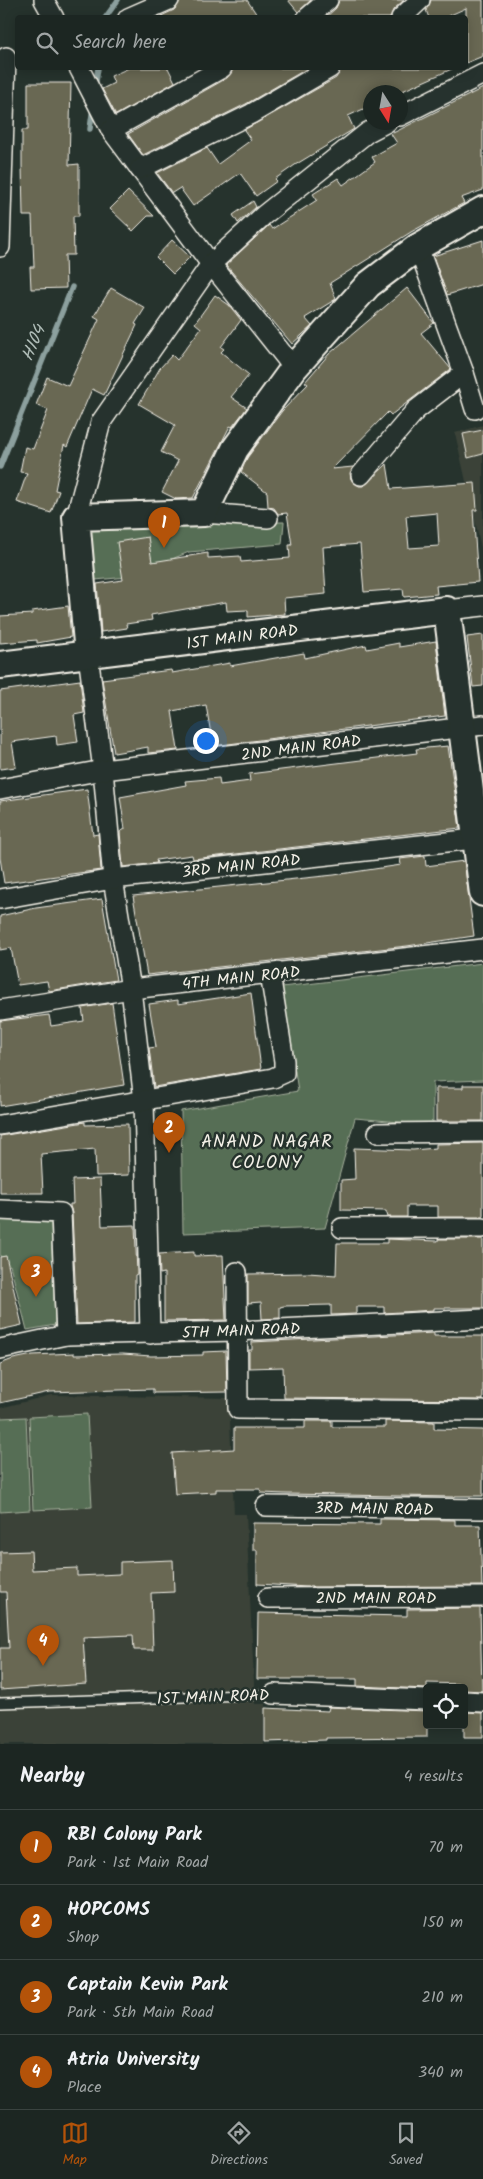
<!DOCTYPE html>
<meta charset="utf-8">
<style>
:root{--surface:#1c2622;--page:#29322f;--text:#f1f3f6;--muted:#a0a5a5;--line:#3a4340;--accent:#b45309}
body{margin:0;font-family:Kalam,sans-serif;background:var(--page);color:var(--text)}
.controls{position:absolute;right:15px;bottom:15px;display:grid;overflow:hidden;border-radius:5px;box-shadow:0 2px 12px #0003}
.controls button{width:45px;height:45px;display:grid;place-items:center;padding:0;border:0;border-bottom:1px solid var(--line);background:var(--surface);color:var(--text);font:25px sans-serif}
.compass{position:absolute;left:363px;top:85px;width:45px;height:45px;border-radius:50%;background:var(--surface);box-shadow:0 2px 12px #0003;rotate:169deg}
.you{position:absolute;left:205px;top:740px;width:18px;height:18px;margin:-12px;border:4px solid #fff;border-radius:50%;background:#1a73e8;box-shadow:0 0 0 8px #1a73e833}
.badge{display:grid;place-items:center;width:32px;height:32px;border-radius:50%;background:var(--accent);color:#fff;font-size:16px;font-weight:700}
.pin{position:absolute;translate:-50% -41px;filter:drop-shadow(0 1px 2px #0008)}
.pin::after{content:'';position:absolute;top:26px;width:18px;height:15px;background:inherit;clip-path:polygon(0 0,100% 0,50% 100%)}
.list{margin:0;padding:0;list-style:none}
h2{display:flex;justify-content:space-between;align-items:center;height:65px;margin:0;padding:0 20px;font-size:21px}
h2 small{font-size:16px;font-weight:400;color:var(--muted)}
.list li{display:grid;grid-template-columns:32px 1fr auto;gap:15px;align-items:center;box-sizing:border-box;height:75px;padding:0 20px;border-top:1px solid var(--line)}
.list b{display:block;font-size:19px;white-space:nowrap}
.list p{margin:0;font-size:16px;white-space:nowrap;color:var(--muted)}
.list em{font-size:16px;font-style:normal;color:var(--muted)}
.icon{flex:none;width:28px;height:28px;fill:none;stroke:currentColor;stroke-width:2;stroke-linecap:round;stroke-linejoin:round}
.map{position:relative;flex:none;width:483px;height:1744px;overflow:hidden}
.search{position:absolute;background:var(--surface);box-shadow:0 2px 12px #0003;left:15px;right:15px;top:15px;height:55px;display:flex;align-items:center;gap:12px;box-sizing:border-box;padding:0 18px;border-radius:5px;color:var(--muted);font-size:19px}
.sheet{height:365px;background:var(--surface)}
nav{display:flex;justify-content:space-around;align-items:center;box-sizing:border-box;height:70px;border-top:1px solid var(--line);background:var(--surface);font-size:14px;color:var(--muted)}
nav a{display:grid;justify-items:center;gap:2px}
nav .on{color:var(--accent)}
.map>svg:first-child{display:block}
.built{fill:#3a4338}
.green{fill:#576e54;stroke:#a6b09e}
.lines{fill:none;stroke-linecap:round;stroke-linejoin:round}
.stream{stroke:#8ca09e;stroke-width:5.5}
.building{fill:#696753;stroke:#f4f1e8;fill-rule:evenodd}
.lane-casing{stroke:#f4f1e8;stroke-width:12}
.street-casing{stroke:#f4f1e8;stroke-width:22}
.secondary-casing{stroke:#f4f1e8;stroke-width:30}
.lane{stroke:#26332d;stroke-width:9}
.street{stroke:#26332d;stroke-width:19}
.secondary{stroke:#26332d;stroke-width:26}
.labels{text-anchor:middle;stroke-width:5;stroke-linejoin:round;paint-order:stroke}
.street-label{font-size:16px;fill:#f4f1e8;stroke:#26332d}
.water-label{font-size:18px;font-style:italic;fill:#aebbb6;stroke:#26332d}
.neighbourhood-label{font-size:18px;letter-spacing:1px;fill:#f4f1e8;stroke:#26332d}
</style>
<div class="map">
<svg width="483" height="1744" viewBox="0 0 483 1744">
<rect width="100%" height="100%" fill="#26332d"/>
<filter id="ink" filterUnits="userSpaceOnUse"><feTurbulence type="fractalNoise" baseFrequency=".02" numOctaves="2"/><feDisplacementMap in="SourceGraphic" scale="10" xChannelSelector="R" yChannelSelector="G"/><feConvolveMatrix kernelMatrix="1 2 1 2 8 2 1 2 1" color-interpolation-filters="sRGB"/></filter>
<g filter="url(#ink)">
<g class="built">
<path d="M483,425V556L455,433Z"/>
<path d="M51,1395L229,1398L234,1514H246L255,1704H265L264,1744H0V1408Z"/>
</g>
<g class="green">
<path d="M284,522L282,544L189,552L128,577L95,580L90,525Z"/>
<path d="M483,963V1080L433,1082V1125L355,1118L325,1228L183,1233L181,1111L298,1091L282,987Z"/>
<path d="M0,1218L51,1223L55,1325L27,1330L10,1265L0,1268Z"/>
<path d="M87,1414L92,1507L33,1510L29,1417Z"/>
<path d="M26,1417L30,1510L0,1512V1418Z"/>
</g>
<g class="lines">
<g class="stream">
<path d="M105,18L118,0"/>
<path d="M95,88L98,68"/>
<path d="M90,129L93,107"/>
<path d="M0,467L72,287"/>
</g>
</g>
<g class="building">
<path d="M180,0H247L259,18H157L174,10Z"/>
<path d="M288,0H311L298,12Z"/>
<path d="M339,0H404L393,10L390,18H325L336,8Z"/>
<path d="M431,0H483V56L466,63V8L444,18H429L426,10Z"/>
<path d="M129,68H168L175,82L116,115L102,89L114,83L111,76Z"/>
<path d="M234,68H308L246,104L143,155L128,134L227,78Z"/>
<path d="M341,68H454L400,92H370V106L348,116L354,129L295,165L275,179L277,181L256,196L240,173L193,206L180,188L172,193L157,173L207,148L218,164L251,140L244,130L336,78Z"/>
<path d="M28,83H71L69,165L79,164V216H73L74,255H65L66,288L31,289L30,267H34L32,216H23L22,165V130H28Z"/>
<path d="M483,88V190L461,198L464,203L411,232L330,283L336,299L305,318L312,326L292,344L226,265L269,225L272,229L317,200L313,194L338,178L343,185L375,162L372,157L397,143L391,134Z"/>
<path d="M128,191L154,216H148L133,231L110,209Z"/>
<path d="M253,201L256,207L238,223L233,215Z"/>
<path d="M172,240L190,257L173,274L156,257Z"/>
<path d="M483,240V284L447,295L433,256Z"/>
<path d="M111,288L145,308L135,324L137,325L104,395L92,389L67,447L64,445L55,490L59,491L51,513L17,502L27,473L20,472L25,447L33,449L48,410L36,405L47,377L68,386L99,319L94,316Z"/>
<path d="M407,288L434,323L421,333L451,369L391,415L388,412L332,469L353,467L350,473L351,479L359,486H364L387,464L391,489L475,483L477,510H473L478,582L436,586L437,594L404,597L403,589L364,592L360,544L323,547L326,594L284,598L285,614L248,617V610L227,611L226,602L151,615L152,620L126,624L127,628L101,632L97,584L123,580L117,542L148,537L152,562L208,553V558L240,556L241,562L290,558L289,545H292L287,513L278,514L274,508L268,507L267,492L241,472L247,458L282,411L308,384L305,382L329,354ZM437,513L439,546L409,548L406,516Z"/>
<path d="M215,295L229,305L241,320L221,347L224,349L221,352L249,375L231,397L247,408L232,427L230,426L193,498L176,499L162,492L178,461L161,452L175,425L139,404L160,368L172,355L177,360L201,328L195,323Z"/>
<path d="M483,430V454L468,458L463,434Z"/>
<path d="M68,606L71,637L37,643V640L0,643V616L32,614V611Z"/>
<path d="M483,635V686L473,687L467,637Z"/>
<path d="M436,641L445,716L213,746L206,705L172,711L178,750L148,753V747L114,753L102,679L171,670L172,673L230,663V666L304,653L305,658L366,645L367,649L399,643V647Z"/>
<path d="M80,680L84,713L74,715L78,742L57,745L56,736L12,742L16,767L0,769V691Z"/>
<path d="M448,746L460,828L193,859L192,855L156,860L157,863L123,867L120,832L125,829L120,797L186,785L185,781L219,778L220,785L250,781L249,774L417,753L416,749Z"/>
<path d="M87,789L93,835L98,834L101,870L4,883L0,858V801Z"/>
<path d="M425,856L426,866L464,861L474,936L407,946L147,975L133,896L334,875L401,865L400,859Z"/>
<path d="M102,899L116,980L49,991L47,981L18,985L11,948L0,950V916L36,908Z"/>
<path d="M251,993L261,1069L154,1087L149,1048L156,1047L149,1004L178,1000V1004Z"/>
<path d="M112,1003L124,1085L0,1106V1021L49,1015L51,1026L84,1021L82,1008Z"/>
<path d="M463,1085H483V1121H436V1088H463Z"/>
<path d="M85,1122V1125L128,1124L129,1175L96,1176L95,1149L41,1154L43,1193H0V1136Z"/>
<path d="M483,1143V1217H438V1206H407V1217H388L386,1211L341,1210V1180L355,1179L354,1148L413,1150L436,1148V1144Z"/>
<path d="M100,1179L102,1226L135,1225L137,1274L135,1275V1322L77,1324L72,1213L70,1206V1204H73L72,1180Z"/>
<path d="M387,1239L438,1241V1239H483V1308H434V1310L384,1313V1307H356V1314L331,1315V1305L284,1306L280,1307V1318L262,1319L261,1302L248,1303V1274L308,1273L336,1275L337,1243H387Z"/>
<path d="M194,1252V1256L223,1255L226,1320L164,1321V1273L160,1274L159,1254Z"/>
<path d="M6,1256L22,1325L0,1330V1257Z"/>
<path d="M434,1333V1336H483V1400L284,1398L283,1367L249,1368V1350H252V1342Z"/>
<path d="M226,1351L227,1392L153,1393V1389L49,1392L0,1403V1364L13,1359L33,1355L74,1353V1355L123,1354L151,1356L203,1355V1352Z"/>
<path d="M305,1421H332V1427H385V1421L434,1422V1429L483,1430V1496H455V1497L286,1494L261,1493L260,1489H216V1492L175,1494L172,1453L234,1449V1428H305Z"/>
<path d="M380,1519L455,1520V1525H480L482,1586L307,1587L257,1584V1550H253V1523L380,1524Z"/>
<path d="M31,1551L32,1570L77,1568V1576L120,1574V1562L173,1560L174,1592L151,1593L153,1650H134L133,1635L83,1637L86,1684L0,1690V1648H9L6,1592H0V1552Z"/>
<path d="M480,1608L482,1691L464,1690V1684L427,1683V1689L357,1686V1679H257L258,1613L407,1616V1609Z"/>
<path d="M329,1707L427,1711V1737L326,1738V1740L265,1742V1708L328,1711Z"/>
<path d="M464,1712L483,1713V1737H464Z"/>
</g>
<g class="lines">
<defs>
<path id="lane" d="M0,1703L274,1694"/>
<g id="street">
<path d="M44,0L54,18"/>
<path d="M128,18L169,0"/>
<path d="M307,18L328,0"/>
<path d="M401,18L420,0"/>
<path d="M79,68L111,130"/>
<path d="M222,68L111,130L211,264L294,368"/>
<path d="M400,116L483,74"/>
<path d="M140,169L251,114L330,68"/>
<path d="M0,247L6,57"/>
<path d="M464,373L475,409"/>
<path d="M361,475L416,410L464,373L418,247"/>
<path d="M204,513L268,518"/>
<path d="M76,517L101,422L211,264L264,215L368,132L387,122"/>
<path d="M447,610L483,606"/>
<path d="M88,655L103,770L113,879L131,989L144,1101L150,1334"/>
<path d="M0,789L103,770L483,725"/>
<path d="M0,899L113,879L483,838"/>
<path d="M0,1010L131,989L483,949"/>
<path d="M0,1125L273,1078L284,1073V1061L270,974"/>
<path d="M378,1133L483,1132"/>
<path d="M0,1210L61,1213L66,1335"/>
<path d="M342,1228H483"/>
<path d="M237,1272L238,1409L483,1411"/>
<path d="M0,1349L66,1335L237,1331L483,1319"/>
<path d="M266,1506L483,1509"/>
<path d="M268,1598L483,1597"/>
<path d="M274,1694L427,1700"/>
<path d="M464,1701L483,1702"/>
</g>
<g id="secondary">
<path d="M88,655L76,517L204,513L235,449L294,368L368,285L418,247L483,210"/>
<path d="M0,665L447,610L483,893"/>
</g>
</defs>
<use href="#lane" class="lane-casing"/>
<use href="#street" class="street-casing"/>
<use href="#secondary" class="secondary-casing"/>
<use href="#lane" class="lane"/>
<use href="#street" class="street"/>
<use href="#secondary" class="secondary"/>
</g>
</g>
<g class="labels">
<g class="street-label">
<text transform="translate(242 636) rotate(-7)" y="6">1ST MAIN ROAD</text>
<text transform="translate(301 747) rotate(-7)" y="6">2ND MAIN ROAD</text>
<text transform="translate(241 865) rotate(-6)" y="6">3RD MAIN ROAD</text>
<text transform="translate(241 977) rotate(-6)" y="6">4TH MAIN ROAD</text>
<text transform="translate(241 1330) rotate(-2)" y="6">5TH MAIN ROAD</text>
<text transform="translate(374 1508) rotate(1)" y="6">3RD MAIN ROAD</text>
<text x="376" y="1603">2ND MAIN ROAD</text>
<text transform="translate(213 1696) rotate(-2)" y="6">1ST MAIN ROAD</text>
</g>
<g class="water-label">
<text transform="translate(33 343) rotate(-68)" y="6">H104</text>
</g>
<g class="neighbourhood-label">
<text x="267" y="1147">ANAND NAGAR<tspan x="267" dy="21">COLONY</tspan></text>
</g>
</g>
</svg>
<div class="controls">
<button><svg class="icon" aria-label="locate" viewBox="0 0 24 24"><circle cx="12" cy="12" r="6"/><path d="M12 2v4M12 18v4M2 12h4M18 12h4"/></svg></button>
</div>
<svg class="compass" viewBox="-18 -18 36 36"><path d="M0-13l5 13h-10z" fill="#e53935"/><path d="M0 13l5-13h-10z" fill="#a0a5a5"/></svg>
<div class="you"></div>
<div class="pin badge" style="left:164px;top:548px">1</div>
<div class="pin badge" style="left:169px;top:1153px">2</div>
<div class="pin badge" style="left:36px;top:1297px">3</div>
<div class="pin badge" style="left:43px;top:1666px">4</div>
<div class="search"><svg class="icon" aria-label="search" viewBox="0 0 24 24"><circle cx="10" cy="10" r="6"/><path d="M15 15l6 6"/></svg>Search here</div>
</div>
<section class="sheet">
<h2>Nearby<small>4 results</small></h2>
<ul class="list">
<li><span class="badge">1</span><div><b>RBI Colony Park</b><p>Park · 1st Main Road</p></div><em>70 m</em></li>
<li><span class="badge">2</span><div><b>HOPCOMS</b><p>Shop</p></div><em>150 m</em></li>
<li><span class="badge">3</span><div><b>Captain Kevin Park</b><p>Park · 5th Main Road</p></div><em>210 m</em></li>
<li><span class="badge">4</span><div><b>Atria University</b><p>Place</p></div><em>340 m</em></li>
</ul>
</section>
<nav>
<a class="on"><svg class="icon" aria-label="map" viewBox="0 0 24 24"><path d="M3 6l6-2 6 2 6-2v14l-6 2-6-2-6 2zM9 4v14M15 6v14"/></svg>Map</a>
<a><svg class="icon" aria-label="directions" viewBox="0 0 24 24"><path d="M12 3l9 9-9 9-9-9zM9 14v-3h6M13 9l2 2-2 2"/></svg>Directions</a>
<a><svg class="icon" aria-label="saved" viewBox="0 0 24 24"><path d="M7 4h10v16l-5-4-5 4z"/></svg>Saved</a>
</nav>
